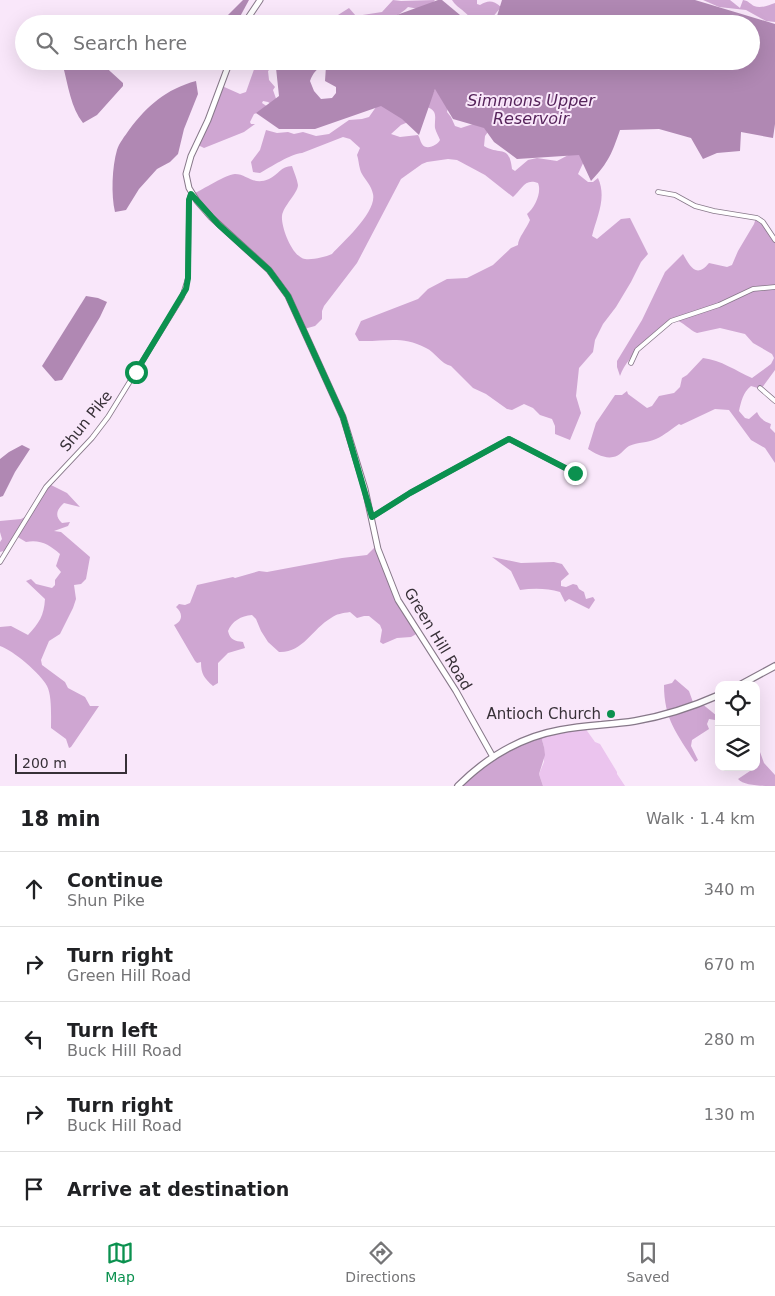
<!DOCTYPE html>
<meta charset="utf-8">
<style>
:root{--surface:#fff;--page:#f2f2f2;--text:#202124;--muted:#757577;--line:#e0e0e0;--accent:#0b914f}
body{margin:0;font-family:"DejaVu Sans",sans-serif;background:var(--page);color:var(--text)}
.controls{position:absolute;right:15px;bottom:15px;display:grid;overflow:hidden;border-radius:10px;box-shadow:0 5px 20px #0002}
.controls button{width:45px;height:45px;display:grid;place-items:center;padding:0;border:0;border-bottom:1px solid var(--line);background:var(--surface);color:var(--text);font:25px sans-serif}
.scale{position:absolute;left:15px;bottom:12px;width:112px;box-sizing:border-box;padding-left:5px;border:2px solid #373037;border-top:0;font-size:14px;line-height:18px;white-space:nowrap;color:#373037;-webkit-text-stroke:4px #f9e7fa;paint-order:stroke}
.stop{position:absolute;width:15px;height:15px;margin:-11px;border:4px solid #0b914f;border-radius:50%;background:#fff}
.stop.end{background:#0b914f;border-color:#fff;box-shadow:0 1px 5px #0008}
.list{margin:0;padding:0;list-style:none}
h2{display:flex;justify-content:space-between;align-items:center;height:65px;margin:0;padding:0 20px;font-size:21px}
h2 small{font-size:16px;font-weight:400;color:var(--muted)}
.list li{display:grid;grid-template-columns:32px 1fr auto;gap:15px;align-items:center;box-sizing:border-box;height:75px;padding:0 20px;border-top:1px solid var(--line)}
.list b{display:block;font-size:19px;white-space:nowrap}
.list p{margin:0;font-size:16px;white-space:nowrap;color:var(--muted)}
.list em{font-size:16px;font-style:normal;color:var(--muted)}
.icon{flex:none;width:28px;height:28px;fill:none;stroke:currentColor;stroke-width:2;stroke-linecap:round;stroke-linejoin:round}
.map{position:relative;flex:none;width:775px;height:786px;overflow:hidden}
.search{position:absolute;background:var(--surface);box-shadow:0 5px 20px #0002;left:15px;right:15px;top:15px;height:55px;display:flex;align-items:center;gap:12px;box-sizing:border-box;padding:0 18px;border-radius:28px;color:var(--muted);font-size:19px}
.sheet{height:440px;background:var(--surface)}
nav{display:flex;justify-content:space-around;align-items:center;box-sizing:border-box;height:70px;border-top:1px solid var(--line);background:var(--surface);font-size:14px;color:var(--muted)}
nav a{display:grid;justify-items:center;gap:2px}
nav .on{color:var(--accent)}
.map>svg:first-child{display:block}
.green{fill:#ebc4ee}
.forest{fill:#cfa6d2}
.water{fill:#b088b3;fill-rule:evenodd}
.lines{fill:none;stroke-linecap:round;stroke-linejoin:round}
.minor-casing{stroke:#877889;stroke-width:5.5}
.secondary-casing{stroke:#877889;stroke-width:7}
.primary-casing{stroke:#877889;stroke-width:8}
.minor{stroke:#fff;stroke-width:4}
.secondary{stroke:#fff;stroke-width:5}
.primary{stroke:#fff;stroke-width:5.5}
.route{stroke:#0b914f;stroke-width:6}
.poi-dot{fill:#0b914f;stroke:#f9e7fa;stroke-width:2}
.labels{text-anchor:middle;stroke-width:4;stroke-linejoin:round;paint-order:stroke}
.street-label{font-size:15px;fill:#373037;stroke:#f9e7fa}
.poi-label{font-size:15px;fill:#373037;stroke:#f9e7fa;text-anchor:end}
.water-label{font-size:16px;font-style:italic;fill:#56245b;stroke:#f9e7fa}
</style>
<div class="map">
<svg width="775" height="786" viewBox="0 0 775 786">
<rect width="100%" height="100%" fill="#f9e7fa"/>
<path class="green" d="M585,728L595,742L600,744L617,772V774L625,786H543L539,774L544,762V747L541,736Z"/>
<g class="forest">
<path d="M393,0L401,1L435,0L430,6L424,10L408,7C385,30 348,24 318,24L326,18L338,15L349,8L356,16L382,12Z"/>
<path d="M452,0H477V4L480,5C488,0 493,0 501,7L487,24H471C472,13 458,10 452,0Z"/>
<path d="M703,0H730L740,8L743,0C749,1 750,4 754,6C761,9 769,5 775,3V22L766,21L746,10L719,7Z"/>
<path d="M257,61H297L283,71L271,68L268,71L269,80L275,87L273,90L280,110L268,102L263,101L262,103L268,107L260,112L254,114L250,122L251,124H255L244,132L204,148L196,144L222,86L240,94L246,92Z"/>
<path d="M440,86L449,104L447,112L451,117L455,126L461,128L473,124L490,129L485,136L484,146C501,156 509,144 512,169L515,171L528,160L537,158L557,161L576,151L585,159L578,174L588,182H593L598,178C607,198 597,216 592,236L597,239L621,219L630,218L648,254L641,262L631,282L616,307L603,324L595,340L593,352L579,368L576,396L581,413L570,440L555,434V426L552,419L540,415L533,408L524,404L512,410L507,409L486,394L473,388L451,366C441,364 435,352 426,348C401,335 385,342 359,341L355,334L361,321L418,299L428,289L447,279L467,278L493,265L511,248L518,245C518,238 527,228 530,220L527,214C535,208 542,192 538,183C524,178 522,190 513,197L485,175L457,160L448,159L427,162L422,164L401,179L357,263L324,306L322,311V319L315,326L304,329L275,276L213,219L193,194C202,190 227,174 235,174C247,174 253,186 269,179C278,175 281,166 292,166C294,172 297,179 298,185C298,193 283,206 282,216C281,227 292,257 305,259C313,260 325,257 332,254C343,242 377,212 373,194C371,185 366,181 362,174C359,169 359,161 357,155L360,148L350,139L343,137L302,153C292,153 269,168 260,173L253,172L251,162L260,150L266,130L277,133L288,132L294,134L303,132L316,136L329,134L349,120L362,119L369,117L376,107L382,104L413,120L401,125L391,134L400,137L418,135C420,138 420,141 422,144C426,151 438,145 440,140C439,137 436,132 435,128C434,119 439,111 427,107L435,89Z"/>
<path d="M756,218L760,220L775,240V370L761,389L751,386C743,392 741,402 739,411L745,418L749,419L757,412C760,418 763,421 771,424L770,428L775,433V463L765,448L751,440L729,410L715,409L681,425L679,424C671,429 665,435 656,439C647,443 638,442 629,446C623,450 620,456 613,457C605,459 594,453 588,449L596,423L615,395H622L627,391L628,394L647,408L652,406L659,396L674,393L680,387L682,378L687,375L703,358C721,360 736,371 752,378L771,364L774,358L772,354L753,343L745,334L720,328L697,333C689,330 684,322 675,320C655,336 629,352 620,376L617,367V361L642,320L665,272L683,254C690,266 696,279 709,263L727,267L732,265L738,251L754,224Z"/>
<path d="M49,484L67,493L80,507L64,503C57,509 54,516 62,523L70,522L68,526L54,531L61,532L90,557L86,579L81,584L74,585L76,599L73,608L60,634L49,641L41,660L42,665L65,682L68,688L85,697L90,706H99L71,747L69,748L66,739L51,728C51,717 52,695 47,686C41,674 13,650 0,646V627L11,626L28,635C39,623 44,616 45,599L26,581L31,579L36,584L52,588L55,585V580L61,572L56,566L60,554C50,545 40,539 26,542L16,536L7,550L0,552V542L2,539L0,532V521L21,519L29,515Z"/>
<path d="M377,545L394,592L418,633L411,637L397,638L383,644L380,642L382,630L380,625L369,616H364L357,618L350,612C343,613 336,614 331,618C312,629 303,653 279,652L268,642L261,631L256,619L252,615C241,616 232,621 228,631C230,640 235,641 243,642L245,648L228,653L218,663V683L213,686C204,678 201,674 201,662L197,663L195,661L174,625C183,621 183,613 176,607L179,604L185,605L190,603L197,585L233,577L235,578L259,571L267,572L342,558L367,555Z"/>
<path d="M492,557L521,563L554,562L562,564L569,574L561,581V586L566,587L573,584L577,585L579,589L584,592L586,599L593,597L595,600L589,609L569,599L565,602L560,592C547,588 533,588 520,590L511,571Z"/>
<path d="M675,679L689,691L694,705L701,703L717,716L715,720L709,719L707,724L709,729L692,740L691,746L698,760L695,762C677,734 664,719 664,685L672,683Z"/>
<path d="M541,736L544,747L545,755L539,774L543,786H459L491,759Z"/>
<path d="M760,752L764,763L775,775V786C763,786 744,786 738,779L753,769V767H756V756Z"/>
</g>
<g class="water">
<path d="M243,0H249L236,24H227V16Z"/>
<path d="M438,0H442L460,15L459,24H372Z"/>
<path d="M502,0H695L775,24V124L773,138L741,132L740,151L717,153L703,159L691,138L659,129L620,130C612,153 609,162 591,181L579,155L517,159L494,142L484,128L453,119L435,89L419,135L402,119L381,106L315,129H279L256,113L279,96L276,68L289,61H549L554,65H563L566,61H622L627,66L637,64V61H751V24H490L497,16ZM326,66L325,81L336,87V93L332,98L321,99L314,91L310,81C313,73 317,67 326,66Z"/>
<path d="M64,61H99L123,83V86L97,115L83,123C71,108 68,85 63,66Z"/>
<path d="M196,81L198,94L184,129L178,154L170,162L157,169L139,189L126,210L115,212C111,195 112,167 117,150C119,143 125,136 129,130C147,106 166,89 196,81Z"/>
<path d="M86,296L98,298L107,302L100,317L62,380L55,381L42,366Z"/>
<path d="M22,445L30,449L15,472L3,496L0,497V459L9,452Z"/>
</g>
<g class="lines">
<defs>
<g id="minor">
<path d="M658,192L675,195L695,206L714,211L757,218L763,222L775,240"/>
<path d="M631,363L637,350L671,321L719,305L753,289L775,287"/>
<path d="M760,388L775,401"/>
<path d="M372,517L410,493L509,439L575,473"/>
<path d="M0,562L46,487L92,438L108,417L182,297L188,278L189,200L191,194"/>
</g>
<g id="secondary">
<path d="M244,24L260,0"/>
<path d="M230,61L208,120L191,156L186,174L189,188L197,201L211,217L269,270L288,296L343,417L365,489L378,549L398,600L456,691L493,757"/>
</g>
<g id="primary">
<path d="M740,685L775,666"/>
<path d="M458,786C486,758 521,737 560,730C585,725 610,725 635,721C664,716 692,707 719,695"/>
</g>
</defs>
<use href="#minor" class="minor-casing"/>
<use href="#secondary" class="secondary-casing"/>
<use href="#primary" class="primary-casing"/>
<use href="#minor" class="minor"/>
<use href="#secondary" class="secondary"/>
<use href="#primary" class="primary"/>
</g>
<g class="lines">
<path class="route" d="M136,372L186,289L188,278L189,200L191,194L219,225L269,270L288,296L343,417L372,517L410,493L509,439L575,473"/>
</g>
<circle class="poi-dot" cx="611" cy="714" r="5"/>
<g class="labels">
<g class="street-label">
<text transform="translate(86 421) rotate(-51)" y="5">Shun Pike</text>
<text transform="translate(438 639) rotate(59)" y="5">Green Hill Road</text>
</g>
<g class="poi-label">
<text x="601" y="719">Antioch Church</text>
</g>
<g class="water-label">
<text x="531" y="106">Simmons Upper<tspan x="531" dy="18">Reservoir</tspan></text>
</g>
</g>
</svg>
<div class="controls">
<button><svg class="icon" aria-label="locate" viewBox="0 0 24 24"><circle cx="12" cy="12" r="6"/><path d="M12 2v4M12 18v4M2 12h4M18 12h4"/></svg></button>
<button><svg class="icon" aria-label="layers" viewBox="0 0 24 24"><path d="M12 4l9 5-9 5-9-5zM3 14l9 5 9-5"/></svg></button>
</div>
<div class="scale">200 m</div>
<div class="stop" style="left:136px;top:372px"></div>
<div class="stop end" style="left:575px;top:473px"></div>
<div class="search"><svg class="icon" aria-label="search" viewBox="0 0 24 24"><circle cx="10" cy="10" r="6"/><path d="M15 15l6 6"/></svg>Search here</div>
</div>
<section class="sheet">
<h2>18 min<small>Walk · 1.4 km</small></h2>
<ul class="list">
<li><svg class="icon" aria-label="ahead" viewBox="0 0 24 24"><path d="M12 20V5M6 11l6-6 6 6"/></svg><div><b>Continue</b><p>Shun Pike</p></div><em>340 m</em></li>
<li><svg class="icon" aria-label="right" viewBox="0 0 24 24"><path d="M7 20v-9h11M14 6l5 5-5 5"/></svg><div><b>Turn right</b><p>Green Hill Road</p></div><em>670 m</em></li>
<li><svg class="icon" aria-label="left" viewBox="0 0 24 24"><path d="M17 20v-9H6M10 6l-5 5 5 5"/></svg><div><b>Turn left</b><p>Buck Hill Road</p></div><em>280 m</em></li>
<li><svg class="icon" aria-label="right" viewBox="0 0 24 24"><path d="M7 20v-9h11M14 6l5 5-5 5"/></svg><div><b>Turn right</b><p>Buck Hill Road</p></div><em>130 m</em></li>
<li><svg class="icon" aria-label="arrive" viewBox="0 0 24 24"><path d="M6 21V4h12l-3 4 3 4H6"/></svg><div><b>Arrive at destination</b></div></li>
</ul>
</section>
<nav>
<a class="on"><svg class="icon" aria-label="map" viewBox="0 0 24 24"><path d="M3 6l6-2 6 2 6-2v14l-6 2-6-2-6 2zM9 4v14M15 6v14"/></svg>Map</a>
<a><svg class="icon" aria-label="directions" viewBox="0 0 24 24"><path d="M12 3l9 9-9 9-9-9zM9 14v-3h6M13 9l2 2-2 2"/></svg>Directions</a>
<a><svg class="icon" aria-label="saved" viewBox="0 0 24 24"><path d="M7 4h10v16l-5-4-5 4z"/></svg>Saved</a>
</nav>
